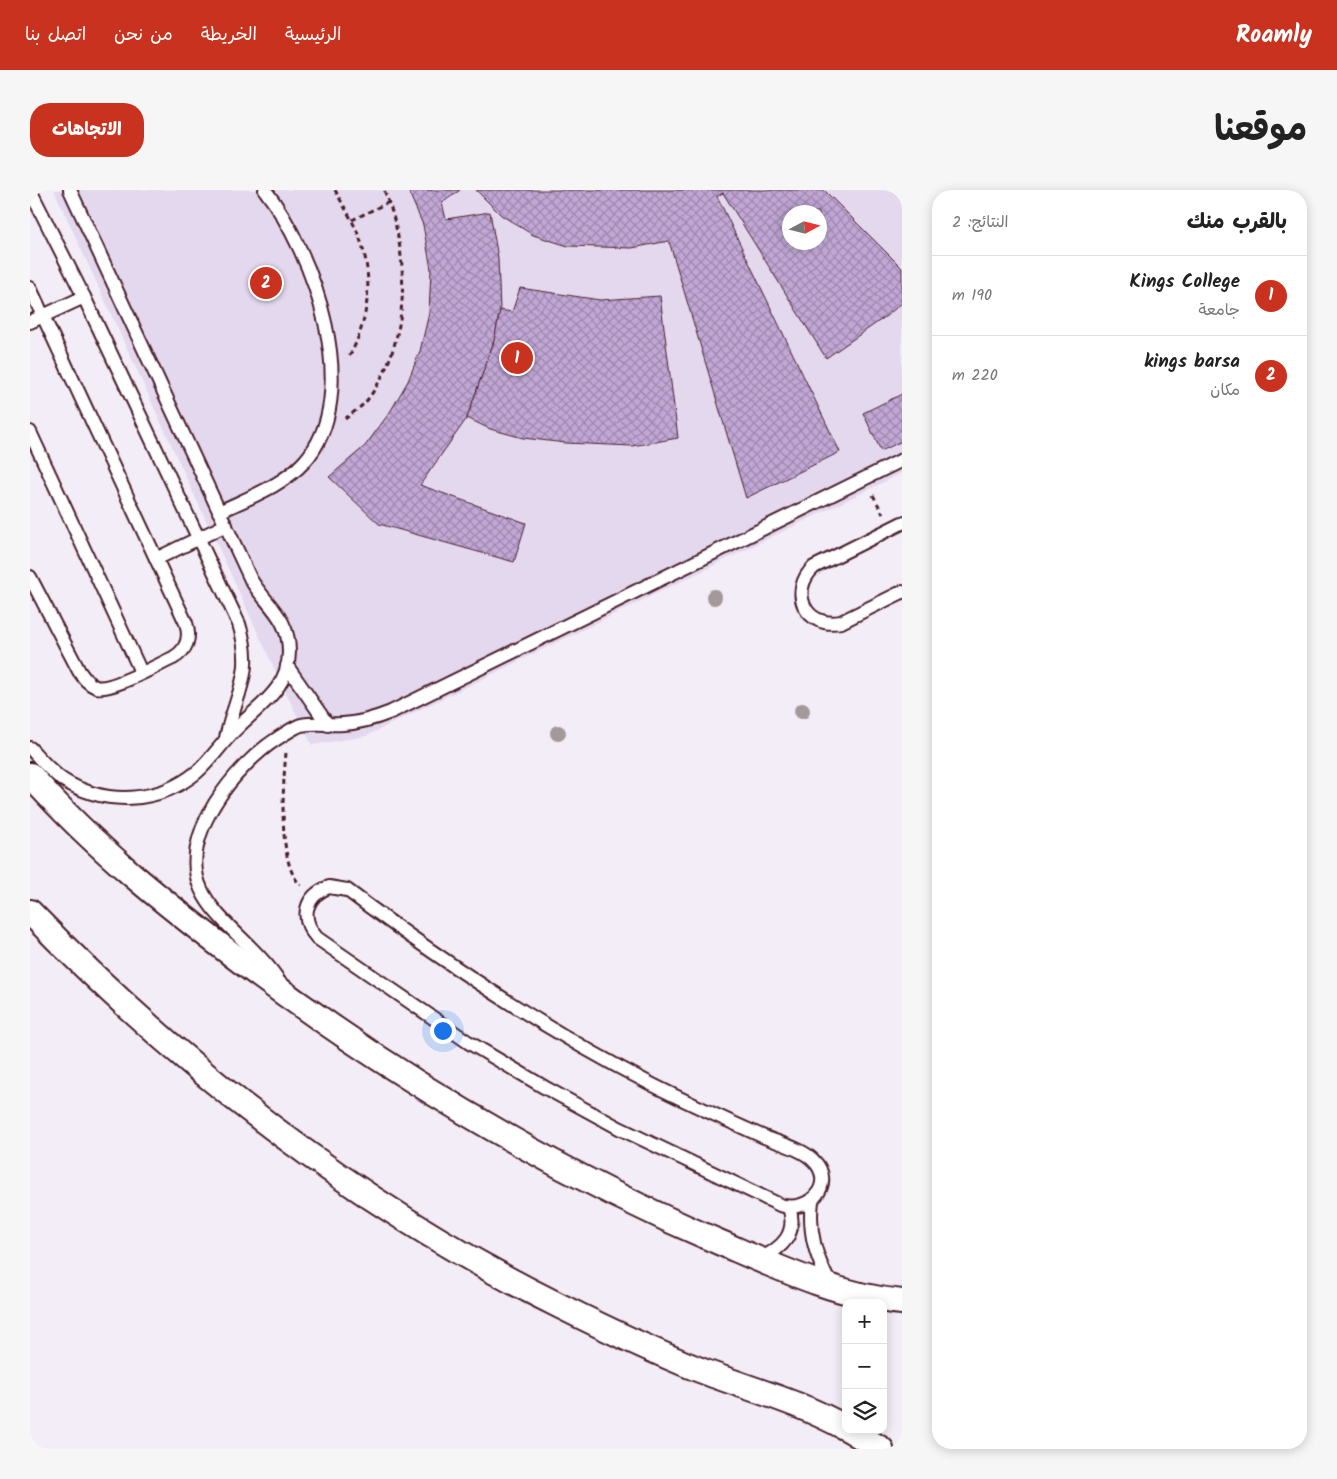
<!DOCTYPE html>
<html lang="ar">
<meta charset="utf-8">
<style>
:root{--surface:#fff;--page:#f6f6f6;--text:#222;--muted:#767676;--line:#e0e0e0;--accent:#c8321e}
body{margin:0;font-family:Kalam,"Playpen Sans Arabic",sans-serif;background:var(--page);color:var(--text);direction:rtl}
.controls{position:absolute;right:15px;bottom:15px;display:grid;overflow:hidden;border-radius:10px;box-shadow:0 2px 12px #0003}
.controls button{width:45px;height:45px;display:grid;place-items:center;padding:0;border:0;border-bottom:1px solid var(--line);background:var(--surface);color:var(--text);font:25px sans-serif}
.compass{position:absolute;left:752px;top:15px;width:45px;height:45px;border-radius:50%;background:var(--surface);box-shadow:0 2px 12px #0003;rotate:83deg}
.you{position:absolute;left:412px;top:840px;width:18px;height:18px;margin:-12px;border:4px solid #fff;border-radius:50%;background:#1a73e8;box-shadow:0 0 0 8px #1a73e833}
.badge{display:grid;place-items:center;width:32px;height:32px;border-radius:50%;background:var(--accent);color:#fff;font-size:16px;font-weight:700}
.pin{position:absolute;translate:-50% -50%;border:2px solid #fff;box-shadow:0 1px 5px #0006}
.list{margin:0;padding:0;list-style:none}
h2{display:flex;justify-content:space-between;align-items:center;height:65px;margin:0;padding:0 20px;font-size:21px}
h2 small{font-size:16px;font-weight:400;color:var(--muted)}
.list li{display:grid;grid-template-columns:32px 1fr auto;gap:15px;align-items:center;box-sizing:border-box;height:80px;padding:0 20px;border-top:1px solid var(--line)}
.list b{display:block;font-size:19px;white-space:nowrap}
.list p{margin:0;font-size:16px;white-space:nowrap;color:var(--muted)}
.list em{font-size:16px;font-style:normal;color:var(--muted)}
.icon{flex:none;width:28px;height:28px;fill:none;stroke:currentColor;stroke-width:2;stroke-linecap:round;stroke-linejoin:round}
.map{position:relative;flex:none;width:872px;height:1259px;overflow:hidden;direction:ltr;border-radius:20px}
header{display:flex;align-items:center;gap:30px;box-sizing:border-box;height:70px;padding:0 25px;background:var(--accent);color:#fff}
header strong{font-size:24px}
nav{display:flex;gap:28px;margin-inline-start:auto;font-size:18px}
.intro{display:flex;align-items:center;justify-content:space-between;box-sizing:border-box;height:120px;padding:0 30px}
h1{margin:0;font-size:35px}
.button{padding:12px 22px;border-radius:20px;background:var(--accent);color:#fff;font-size:18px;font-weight:700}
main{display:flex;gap:30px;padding:0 30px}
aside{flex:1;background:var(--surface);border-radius:20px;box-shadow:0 2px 12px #0003}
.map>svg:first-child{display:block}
.built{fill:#e3d8ed;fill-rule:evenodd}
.building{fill:url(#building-cross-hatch);stroke:#4a1f2b;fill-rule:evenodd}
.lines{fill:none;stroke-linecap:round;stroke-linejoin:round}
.service-casing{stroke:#4a1f2b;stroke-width:16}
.minor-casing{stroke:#4a1f2b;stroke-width:28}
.path{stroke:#4a1f2b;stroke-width:3;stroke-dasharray:5 4;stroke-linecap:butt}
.service{stroke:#fff;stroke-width:12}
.minor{stroke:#fff;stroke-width:24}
.tree{fill:#a4999a}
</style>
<header>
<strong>Roamly</strong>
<nav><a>الرئيسية</a><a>الخريطة</a><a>من نحن</a><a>اتصل بنا</a></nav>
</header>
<div class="intro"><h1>موقعنا</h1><a class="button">الاتجاهات</a></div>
<main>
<aside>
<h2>بالقرب منك<small>النتائج: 2</small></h2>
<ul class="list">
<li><span class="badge">1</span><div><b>Kings College</b><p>جامعة</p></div><em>190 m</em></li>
<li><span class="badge">2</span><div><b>kings barsa</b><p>مكان</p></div><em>220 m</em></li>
</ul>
</aside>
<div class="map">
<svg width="872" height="1259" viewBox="0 0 872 1259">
<defs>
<pattern id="building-cross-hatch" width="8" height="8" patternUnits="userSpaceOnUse" patternTransform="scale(1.25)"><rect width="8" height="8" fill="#c0a7d5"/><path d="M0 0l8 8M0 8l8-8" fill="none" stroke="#9e87ad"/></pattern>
</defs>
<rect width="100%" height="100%" fill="#f2edf7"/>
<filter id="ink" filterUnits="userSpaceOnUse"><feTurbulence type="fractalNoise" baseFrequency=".02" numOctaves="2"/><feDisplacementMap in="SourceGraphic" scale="10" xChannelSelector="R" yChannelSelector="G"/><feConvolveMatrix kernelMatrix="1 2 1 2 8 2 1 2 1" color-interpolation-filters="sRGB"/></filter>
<g filter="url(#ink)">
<path class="built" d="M24,0H872V283L336,546L282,555L251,493ZM759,22H789V52H759Z"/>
<g class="building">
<path d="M378,0H430L412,13L416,29L460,22L468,68L470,120L464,151L437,228L390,295L496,333L484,372L349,334L299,287L335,256L360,222L378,191L390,161L399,123L401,79L393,35Z"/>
<path d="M446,0H794L872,78V113L855,127L796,168L693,3L687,6L810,262L716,308L639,51L602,58L538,56L503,45L471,25ZM759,22H789V52H759Z"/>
<path d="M490,98L570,110L630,106L648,248L602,256L536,253L493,248L460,239L437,228L464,151L470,120L482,122Z"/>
<path d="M872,204V251L851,261L833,223Z"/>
</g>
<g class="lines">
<defs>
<g id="service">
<path d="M0,0L54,107L209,434C225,484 206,502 196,548"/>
<path d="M0,98L156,433C161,448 157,460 143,468C127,475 82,501 66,497C58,494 54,488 49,481L0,387"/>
<path d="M0,132L54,107"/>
<path d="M0,242L111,482"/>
<path d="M189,322C218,308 252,296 274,272C335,205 283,62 235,0"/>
<path d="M872,333L784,377C758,401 775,439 811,432L872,402"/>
<path d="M126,369L196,335"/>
<path d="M257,476L298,535"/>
<path d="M0,558C10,569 20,581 33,590C75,616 128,614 167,582C182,569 193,551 208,537C230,515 259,498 259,462C259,427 237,416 221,390L40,0"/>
<path d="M299,697L317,700C413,772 512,838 619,893C656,912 694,929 732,946C748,953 771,958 783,970C807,993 780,1024 750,1015L589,938L514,897L438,852L287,748C269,728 275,706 299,697Z"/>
<path d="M247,788C227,757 185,731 171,699C147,646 206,575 248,548C255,544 264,537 271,535C285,532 300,535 313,534C330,533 346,528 361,522L872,270"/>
<path d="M782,1011C778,1043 786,1067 801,1096"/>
<path d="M730,1069C752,1058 768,1044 759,1017"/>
</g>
<g id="minor">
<path d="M0,585C63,657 137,715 213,773C361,884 520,980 691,1053C749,1078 808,1106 872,1112"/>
<path d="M0,722C153,880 330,1017 528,1115C574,1138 622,1161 670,1180C719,1199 770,1212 816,1238"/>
<path d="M820,1240L851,1259"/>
</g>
</defs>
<use href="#service" class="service-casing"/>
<use href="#minor" class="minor-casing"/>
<g class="path">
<path d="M305,0C315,19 328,38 333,59C343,94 337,135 319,167"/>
<path d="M322,30L359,12"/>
<path d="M315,229C322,223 332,217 338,209C381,151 381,65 354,0"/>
<path d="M843,305L853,324"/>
<path d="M256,563C253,593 247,676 271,695"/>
</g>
<use href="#service" class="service"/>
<use href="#minor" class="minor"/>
</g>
<g class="tree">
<circle cx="684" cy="407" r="8"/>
<circle cx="772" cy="521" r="8"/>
<circle cx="528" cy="543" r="8"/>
</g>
</g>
</svg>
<div class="controls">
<button>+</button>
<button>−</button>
<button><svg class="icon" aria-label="layers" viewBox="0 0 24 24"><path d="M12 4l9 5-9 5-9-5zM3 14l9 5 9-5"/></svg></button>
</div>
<svg class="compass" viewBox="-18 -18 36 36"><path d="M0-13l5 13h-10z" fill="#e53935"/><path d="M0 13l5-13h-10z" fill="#767676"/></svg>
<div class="you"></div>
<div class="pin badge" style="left:487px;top:168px">1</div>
<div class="pin badge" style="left:236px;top:93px">2</div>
</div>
</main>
